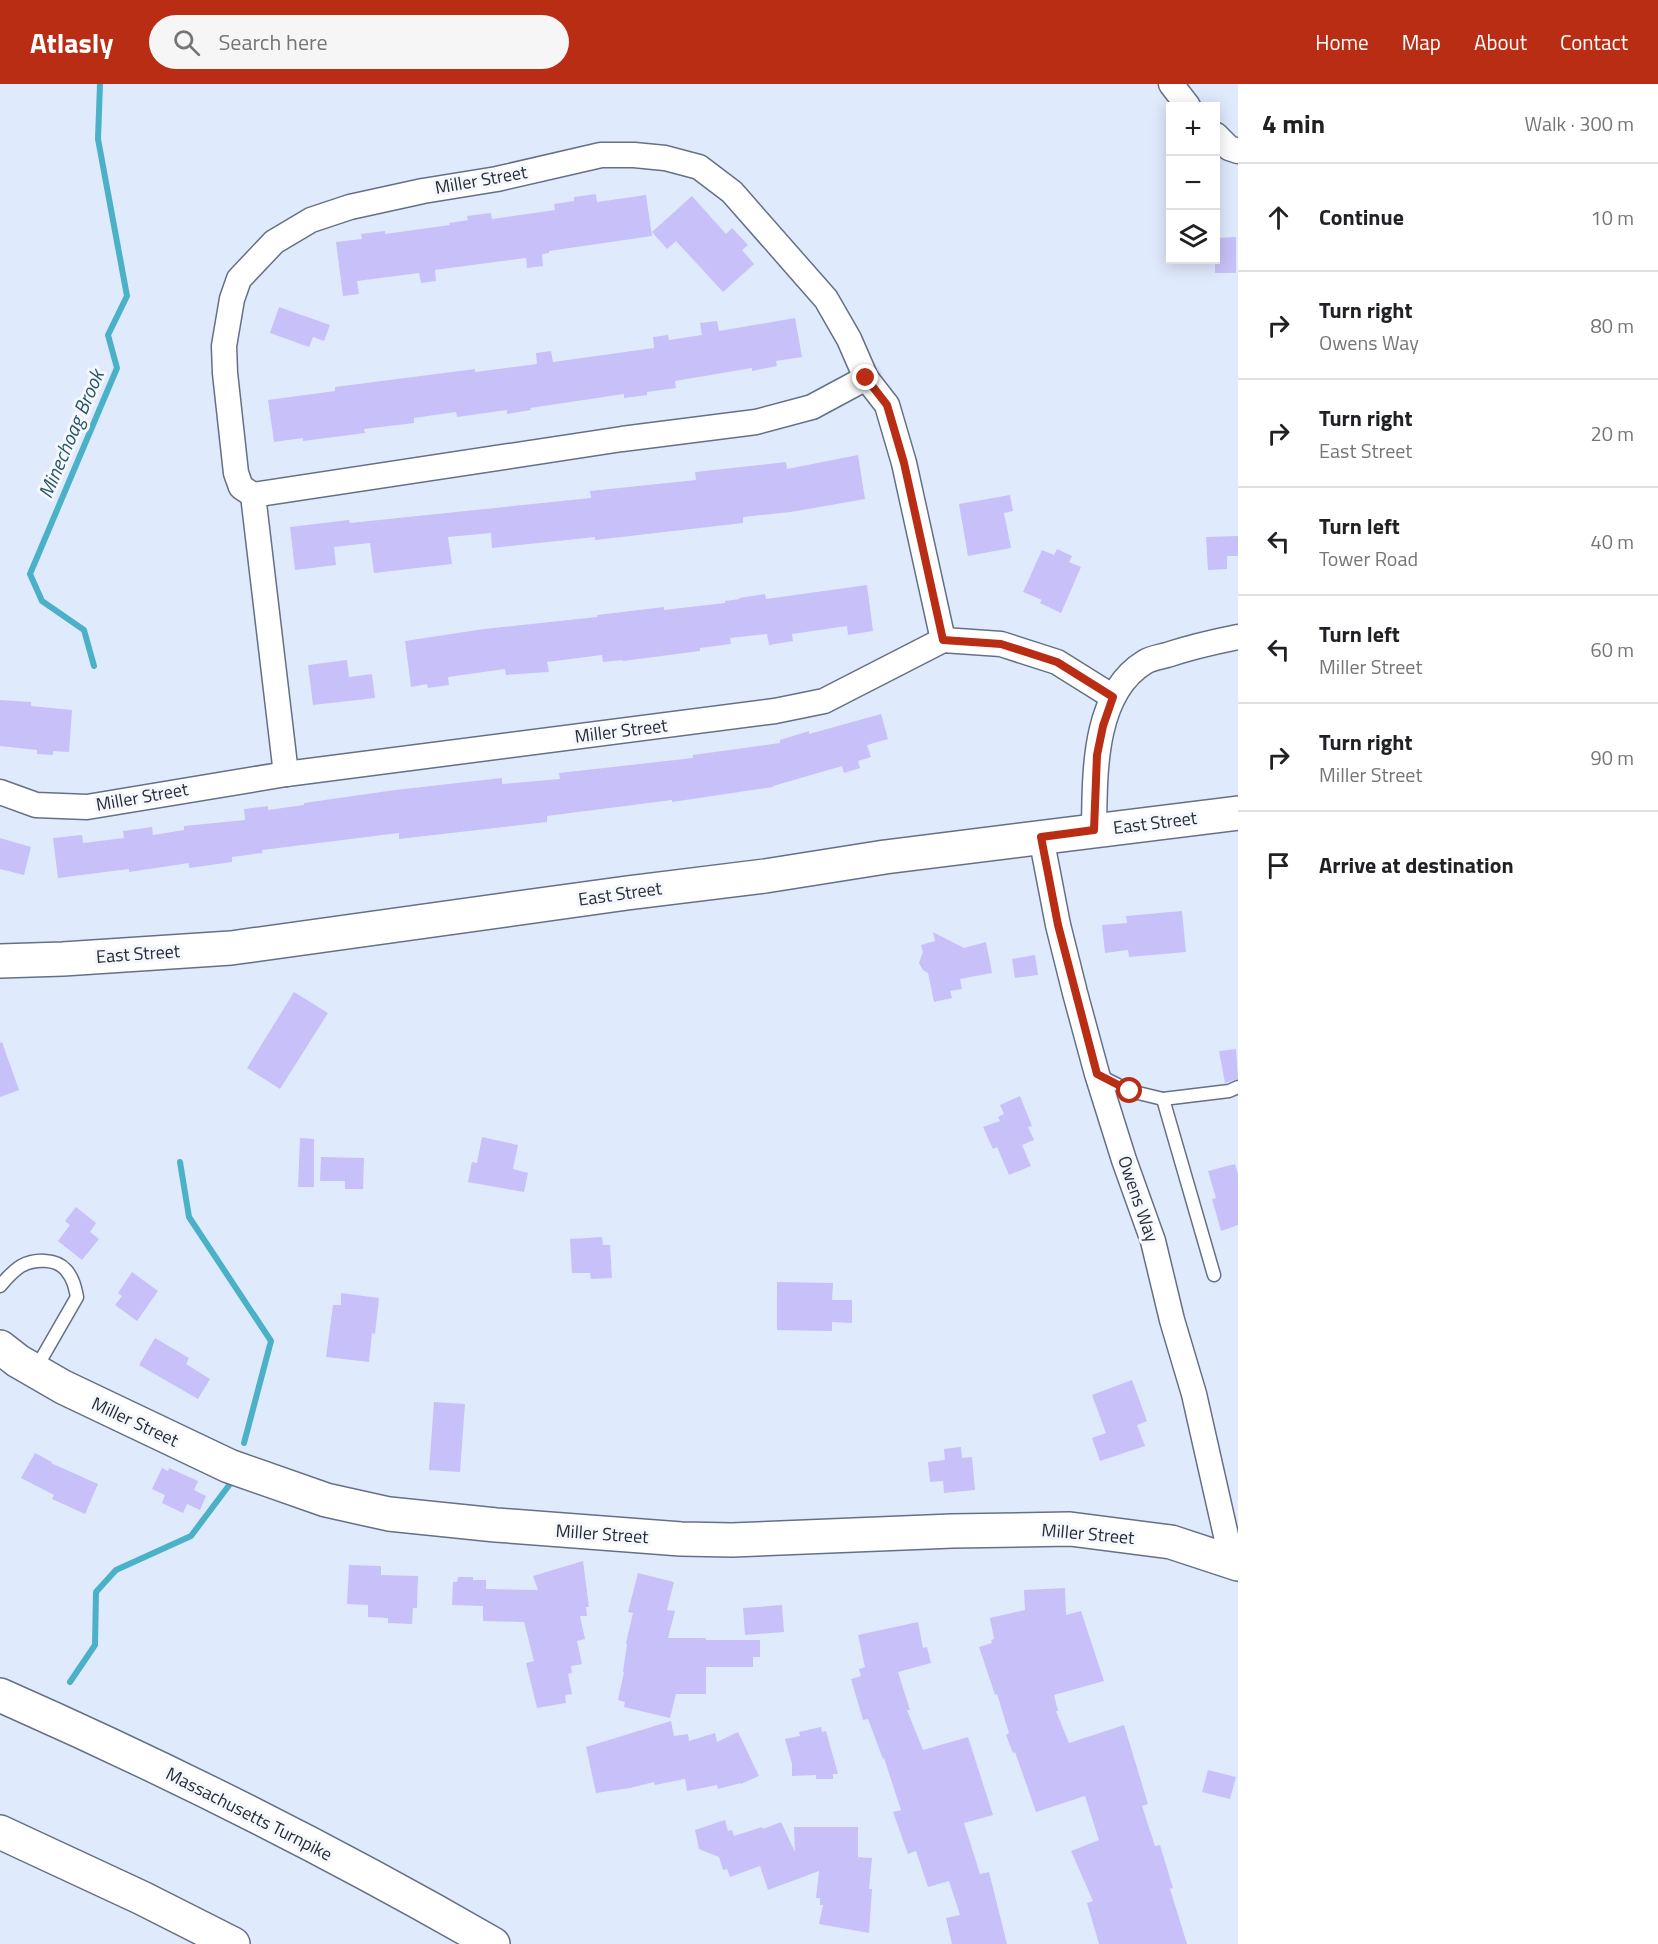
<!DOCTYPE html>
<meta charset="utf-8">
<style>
:root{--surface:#fff;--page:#f6f6f6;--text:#202124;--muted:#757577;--line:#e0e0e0;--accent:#b92d14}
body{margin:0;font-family:"Titillium Web",sans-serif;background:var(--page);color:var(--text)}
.controls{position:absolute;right:18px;top:18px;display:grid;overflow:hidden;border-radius:0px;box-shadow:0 3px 15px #0003}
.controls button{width:54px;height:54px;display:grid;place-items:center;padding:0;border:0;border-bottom:2px solid var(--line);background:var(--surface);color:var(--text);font:30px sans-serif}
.stop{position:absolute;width:18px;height:18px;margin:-14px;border:4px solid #b92d14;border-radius:50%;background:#fff}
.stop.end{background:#b92d14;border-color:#fff;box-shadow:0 2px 6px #0008}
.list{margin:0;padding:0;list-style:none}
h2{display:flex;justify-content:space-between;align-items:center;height:78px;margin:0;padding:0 24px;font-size:26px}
h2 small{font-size:20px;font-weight:400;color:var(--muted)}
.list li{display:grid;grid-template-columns:39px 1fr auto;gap:18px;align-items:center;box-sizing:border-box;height:108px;padding:0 24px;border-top:2px solid var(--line)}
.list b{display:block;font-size:22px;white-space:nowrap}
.list p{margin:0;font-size:20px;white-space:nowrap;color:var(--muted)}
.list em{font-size:20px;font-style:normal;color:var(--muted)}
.icon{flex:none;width:33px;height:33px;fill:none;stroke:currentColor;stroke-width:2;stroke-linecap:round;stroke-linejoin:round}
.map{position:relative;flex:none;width:1238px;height:1860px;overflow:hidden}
header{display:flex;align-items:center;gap:36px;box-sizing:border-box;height:84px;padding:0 30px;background:var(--accent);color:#fff}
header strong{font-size:28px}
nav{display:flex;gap:33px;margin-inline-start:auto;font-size:21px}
.search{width:420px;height:54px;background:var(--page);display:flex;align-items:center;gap:15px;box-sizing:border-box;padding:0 21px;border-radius:33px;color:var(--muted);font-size:22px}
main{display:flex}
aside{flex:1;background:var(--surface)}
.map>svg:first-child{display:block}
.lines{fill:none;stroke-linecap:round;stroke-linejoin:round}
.stream{stroke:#4bb1c7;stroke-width:6}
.building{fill:#c8c1f9}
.lane-casing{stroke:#657085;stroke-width:15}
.street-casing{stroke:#657085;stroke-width:27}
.secondary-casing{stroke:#657085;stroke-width:36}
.highway-casing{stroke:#657085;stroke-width:36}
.lane{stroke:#fff;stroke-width:12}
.street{stroke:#fff;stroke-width:24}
.secondary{stroke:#fff;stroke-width:33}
.highway{stroke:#fff;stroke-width:33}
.route{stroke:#b92d14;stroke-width:8}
.labels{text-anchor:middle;stroke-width:6;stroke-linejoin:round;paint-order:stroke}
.street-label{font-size:18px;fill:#282c36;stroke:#f4f7fc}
.water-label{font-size:20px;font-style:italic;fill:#2a5660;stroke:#f4f7fc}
</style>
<header>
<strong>Atlasly</strong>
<div class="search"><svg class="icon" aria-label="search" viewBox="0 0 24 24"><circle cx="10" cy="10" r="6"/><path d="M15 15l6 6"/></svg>Search here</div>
<nav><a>Home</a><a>Map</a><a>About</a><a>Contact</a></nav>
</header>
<main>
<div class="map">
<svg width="1238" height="1860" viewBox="0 0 1238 1860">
<rect width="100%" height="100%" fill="#e0eafd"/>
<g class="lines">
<g class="stream">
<path d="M94,582L84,546L42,517L30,490L117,284L108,251L127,212L98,55L100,0"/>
<path d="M180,1078L189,1133L271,1257L244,1359"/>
<path d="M70,1598L95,1561L96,1508L116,1486L191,1452L230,1400"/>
</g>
</g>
<g class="building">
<path d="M596,110L597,118L646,111L652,152L549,167V169L542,170L543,182L527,184L526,174L435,186L436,197L421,199L419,189L357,197L359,210L343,212L336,158L362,155L361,150L385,147V150L450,141L449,139L468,136L467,132L491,129L492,135L555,126L554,120L574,117V113Z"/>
<path d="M692,112L726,150L732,144L748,161L742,166L754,180L723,208L676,157L667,165L652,148Z"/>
<path d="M1236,153V189H1215V154Z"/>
<path d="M279,223L330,241L324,257L313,253L309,263L270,249Z"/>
<path d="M795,234L802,273L776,277L777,282L752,287V284L675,297L676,304L647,308V311L624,314V310L530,324L531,326L507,330V326L457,333L456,328L414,334V339L364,345L365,349L303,357V354L274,358L268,316L335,307V303L475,285V288L537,280L536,269L551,267L553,278L654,264L653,253L668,251L669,256L702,251L700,239L717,237L719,247Z"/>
<path d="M858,371L865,415L791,428L743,433V439L595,456V453L492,464L491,449L448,453L452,480L374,489L370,459L334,463L336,481L295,486L290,443L349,436L350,439L591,414L590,407L696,396L695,388L786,378L787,385Z"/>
<path d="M1010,411L1013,427L1004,429L1011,464L968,472L959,420Z"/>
<path d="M1238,452V472H1227V485L1208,486L1206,453Z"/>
<path d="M1057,465L1072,472L1069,478L1081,483L1061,529L1040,519L1042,516L1023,508L1042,466L1054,471Z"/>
<path d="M867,501L873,547L848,551L847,542L792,550L793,557L769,561L767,550L730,554L731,560L700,564V567L623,577L622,576L603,578L602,571L547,578L549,588L506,591L505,585L448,593L449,601L428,604L427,600L411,603L405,557L484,545L597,533V531L664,523V526L725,519V517L740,515L739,514L765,510L766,515Z"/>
<path d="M347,576L349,593L372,590L375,614L313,621L308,581Z"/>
<path d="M0,616L31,618V622L72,626L69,668L53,667V671L37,670V666L0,662Z"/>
<path d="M881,630L888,655L867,661L871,673L858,677L860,684L844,689L842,682L773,702V703L672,718V716L547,732V738L399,755V749L262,766V769L232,773V778L189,784V779L129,788V785L58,794L53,754L82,751L83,759L124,754L123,747L152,743L153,751L184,746V742L245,736L244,725L268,722V726L304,721V719L395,706L502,694V700L560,695L559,689L693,674V671L780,659V656L809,647V650Z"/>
<path d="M0,754L31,763L24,791L0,785Z"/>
<path d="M1182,827L1186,868L1129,873L1128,866L1105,869L1102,841L1127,839L1126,832Z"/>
<path d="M933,848L964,864L986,858L992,889L960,895L962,905L950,907L952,914L934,918L928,889L923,886L919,879L923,868L921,861L935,857Z"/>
<path d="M1035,871L1038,891L1015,894L1012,875Z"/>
<path d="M294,908L328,929L280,1005L247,984Z"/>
<path d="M2,958L19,1006L0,1013V959Z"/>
<path d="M1236,965L1238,995L1225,999L1219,967Z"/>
<path d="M1020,1012L1032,1042L1028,1043L1034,1056L1022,1061L1031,1082L1009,1091L997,1063L993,1065L983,1043L1000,1037L998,1033L1004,1030L1000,1021Z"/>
<path d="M482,1053L518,1061L513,1085L528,1089L524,1108L468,1098L472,1078L477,1079Z"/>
<path d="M300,1054L314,1055V1103H298Z"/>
<path d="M321,1073L364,1074L363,1105H345V1097H320Z"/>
<path d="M1235,1080L1238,1090V1141L1221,1147L1212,1115L1216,1114L1208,1087Z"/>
<path d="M76,1123L96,1139L90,1148L99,1155L82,1176L58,1157L70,1141L65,1137Z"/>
<path d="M602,1153L603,1161H610L612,1194L591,1195L590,1189H572L570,1155Z"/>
<path d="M132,1188L158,1207L137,1237L115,1221L122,1212L118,1209Z"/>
<path d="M777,1198L833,1199L832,1216H852V1239L832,1238V1247L777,1246Z"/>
<path d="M341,1209L379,1214L375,1250L372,1249L369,1278L326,1273L333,1221H341Z"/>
<path d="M155,1254L189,1274L186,1280L210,1295L198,1315L139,1281Z"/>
<path d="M1132,1296L1147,1337L1137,1341L1145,1362L1100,1377L1092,1354L1106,1349L1092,1311Z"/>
<path d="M434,1318L465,1320L460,1388L429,1386Z"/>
<path d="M961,1363L962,1374L972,1373L975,1406L944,1409L943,1397L930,1398L928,1378L945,1376L944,1365Z"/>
<path d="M35,1369L52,1378L51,1379L98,1400L85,1430L52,1415L54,1411L21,1394Z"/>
<path d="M162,1384L168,1387L169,1384L198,1397L194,1406L206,1412L200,1426L187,1420L183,1429L162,1419L165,1411L152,1405Z"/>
<path d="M583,1477L589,1523H586L587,1532H580L585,1555L577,1557L582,1580L571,1582L572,1589L568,1590L572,1610L565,1611L566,1619L537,1624L526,1579L534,1577L524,1538L483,1537V1522L452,1521L453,1498H457L458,1493H473V1496H486V1505L538,1506L533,1492Z"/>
<path d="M349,1481L381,1482V1491L418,1492L417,1524H413L412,1540L388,1539V1534L368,1533V1521L347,1520Z"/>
<path d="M638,1489L674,1498L667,1526L675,1527L668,1554H706V1556H760V1573H753V1583H706V1610H676L670,1634L624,1623L625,1618L618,1616L624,1588H623L627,1560L626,1559L633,1529L628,1528Z"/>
<path d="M1065,1504L1066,1531L1081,1527L1104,1597L1054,1611L1058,1627H1056L1069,1659L1124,1641L1148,1720L1142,1722L1155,1762L1160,1761L1173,1804L1170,1805L1187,1860H1099L1087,1819L1093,1817L1071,1767L1099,1756L1085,1712L1036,1728L1015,1668L1013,1669L1006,1651L1009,1649L997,1610L995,1611L979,1563L992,1559L991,1556L994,1555L990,1534L1025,1526L1024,1506Z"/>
<path d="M782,1521L784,1548L745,1551L743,1524Z"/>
<path d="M918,1538L923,1564L927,1563L931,1579L898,1588L910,1626H907L923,1666L968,1653L993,1731L964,1739L980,1790L989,1788L1007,1860H952L946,1834L960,1831L949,1797L928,1803L916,1767L908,1770L893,1728L901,1726L884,1674L883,1675L868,1635L863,1636L851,1595L861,1592L859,1585L865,1583L858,1551Z"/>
<path d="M671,1637L674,1652L688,1650L689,1657L715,1649L717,1658L738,1648L759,1692L741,1700V1699L718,1705L717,1701L687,1707L685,1695L655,1701L654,1698L630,1704L596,1709L586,1663Z"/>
<path d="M821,1643L822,1648L826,1647L838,1690H833V1695H816V1691L792,1692V1680L785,1655L800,1652L799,1648Z"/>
<path d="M1208,1686L1236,1693L1230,1715L1202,1708Z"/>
<path d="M725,1736L728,1747L732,1746L734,1752L762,1743L763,1745L781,1738L795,1768L794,1743H858V1773L872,1774L869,1805H872L869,1849L819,1840L823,1821H820V1814H816L819,1787L768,1806L760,1782L730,1793L727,1785L723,1786L719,1773L699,1765L695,1746Z"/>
</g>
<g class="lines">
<defs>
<g id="lane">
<path d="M1098,991L1130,1007L1163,1015L1229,1007L1238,1003"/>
<path d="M1163,1015L1214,1191"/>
<path d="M0,1202C6,1195 13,1187 21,1182C34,1175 56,1174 66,1186C73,1194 75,1203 77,1213L35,1286"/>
</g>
<g id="street">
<path d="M1171,0L1188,22"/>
<path d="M1216,51L1229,64L1238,67"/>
<path d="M253,411L241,403L236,389L225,289L224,262L232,215L239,195L274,158L311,136L350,123L423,107L497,95L601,71H634L665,74L699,83L732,108L826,215L849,255L866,294"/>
<path d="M286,690L253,411L622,355L756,338L812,323L866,294L887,321L904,379L943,556"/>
<path d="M0,708L36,721L87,723L286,690L775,627L824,617L943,556L1001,560L1057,578L1113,613"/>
<path d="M1094,746C1095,693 1092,610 1145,578C1151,574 1160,573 1167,571C1191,563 1213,558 1238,553"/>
<path d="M1041,753L1058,841L1075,909L1097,990L1124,1076L1153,1157L1172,1236L1194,1310L1232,1478"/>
</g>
<g id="secondary">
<path d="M0,877L63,875L231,864L627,809L765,792L885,773L1238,729"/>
<path d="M0,1263L18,1277L63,1303L229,1382L326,1416L389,1430L496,1441L681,1455L732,1456L952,1447L1070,1445L1171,1458L1238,1480"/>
</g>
<g id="highway">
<path d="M0,1611C168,1685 333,1768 493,1860"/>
<path d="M0,1748L142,1814L233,1860"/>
</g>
</defs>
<use href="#lane" class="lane-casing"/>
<use href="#street" class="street-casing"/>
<use href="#secondary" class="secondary-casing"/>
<use href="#highway" class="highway-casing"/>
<use href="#lane" class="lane"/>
<use href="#street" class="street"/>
<use href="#secondary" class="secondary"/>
<use href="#highway" class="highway"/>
</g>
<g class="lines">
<path class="route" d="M866,294L887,321L904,379L943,556L1001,560L1057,578L1113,613L1103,642L1097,671L1094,746L1041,753L1058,841L1097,990L1130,1007"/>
</g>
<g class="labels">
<g class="street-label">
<text transform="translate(481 96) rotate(-10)" y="6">Miller Street</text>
<text transform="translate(621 647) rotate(-7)" y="6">Miller Street</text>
<text transform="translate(142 713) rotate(-10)" y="6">Miller Street</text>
<text transform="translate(1155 739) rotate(-7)" y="6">East Street</text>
<text transform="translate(620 810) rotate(-8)" y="6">East Street</text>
<text transform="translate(138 870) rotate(-4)" y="6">East Street</text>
<text transform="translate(1138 1115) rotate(71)" y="6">Owens Way</text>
<text transform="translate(135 1338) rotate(25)" y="6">Miller Street</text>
<text transform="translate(602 1450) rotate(4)" y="6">Miller Street</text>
<text transform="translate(1088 1450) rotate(5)" y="6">Miller Street</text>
<text transform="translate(249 1730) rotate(27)" y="6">Massachusetts Turnpike</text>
</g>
<g class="water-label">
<text transform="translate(71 350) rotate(-67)" y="7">Minechoag Brook</text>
</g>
</g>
</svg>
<div class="controls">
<button>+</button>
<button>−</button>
<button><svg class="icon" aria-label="layers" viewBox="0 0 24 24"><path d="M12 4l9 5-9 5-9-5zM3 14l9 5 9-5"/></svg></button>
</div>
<div class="stop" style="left:1130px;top:1007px"></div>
<div class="stop end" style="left:866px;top:294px"></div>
</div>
<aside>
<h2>4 min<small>Walk · 300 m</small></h2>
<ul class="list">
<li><svg class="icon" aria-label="ahead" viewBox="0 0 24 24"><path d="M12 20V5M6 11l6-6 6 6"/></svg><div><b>Continue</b></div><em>10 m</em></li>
<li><svg class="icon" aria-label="right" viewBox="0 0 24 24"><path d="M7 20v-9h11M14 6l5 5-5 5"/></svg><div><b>Turn right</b><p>Owens Way</p></div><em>80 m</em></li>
<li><svg class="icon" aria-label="right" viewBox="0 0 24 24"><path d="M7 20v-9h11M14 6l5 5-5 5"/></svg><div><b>Turn right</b><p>East Street</p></div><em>20 m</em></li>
<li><svg class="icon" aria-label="left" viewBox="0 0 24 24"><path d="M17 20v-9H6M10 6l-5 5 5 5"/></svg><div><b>Turn left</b><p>Tower Road</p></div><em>40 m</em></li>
<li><svg class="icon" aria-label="left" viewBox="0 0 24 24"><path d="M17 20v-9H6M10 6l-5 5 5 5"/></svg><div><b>Turn left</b><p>Miller Street</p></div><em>60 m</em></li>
<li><svg class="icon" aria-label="right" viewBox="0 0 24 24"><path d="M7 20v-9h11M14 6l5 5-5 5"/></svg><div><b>Turn right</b><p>Miller Street</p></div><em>90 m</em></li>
<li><svg class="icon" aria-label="arrive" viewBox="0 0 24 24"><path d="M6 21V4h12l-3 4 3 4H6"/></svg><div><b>Arrive at destination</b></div></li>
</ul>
</aside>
</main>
